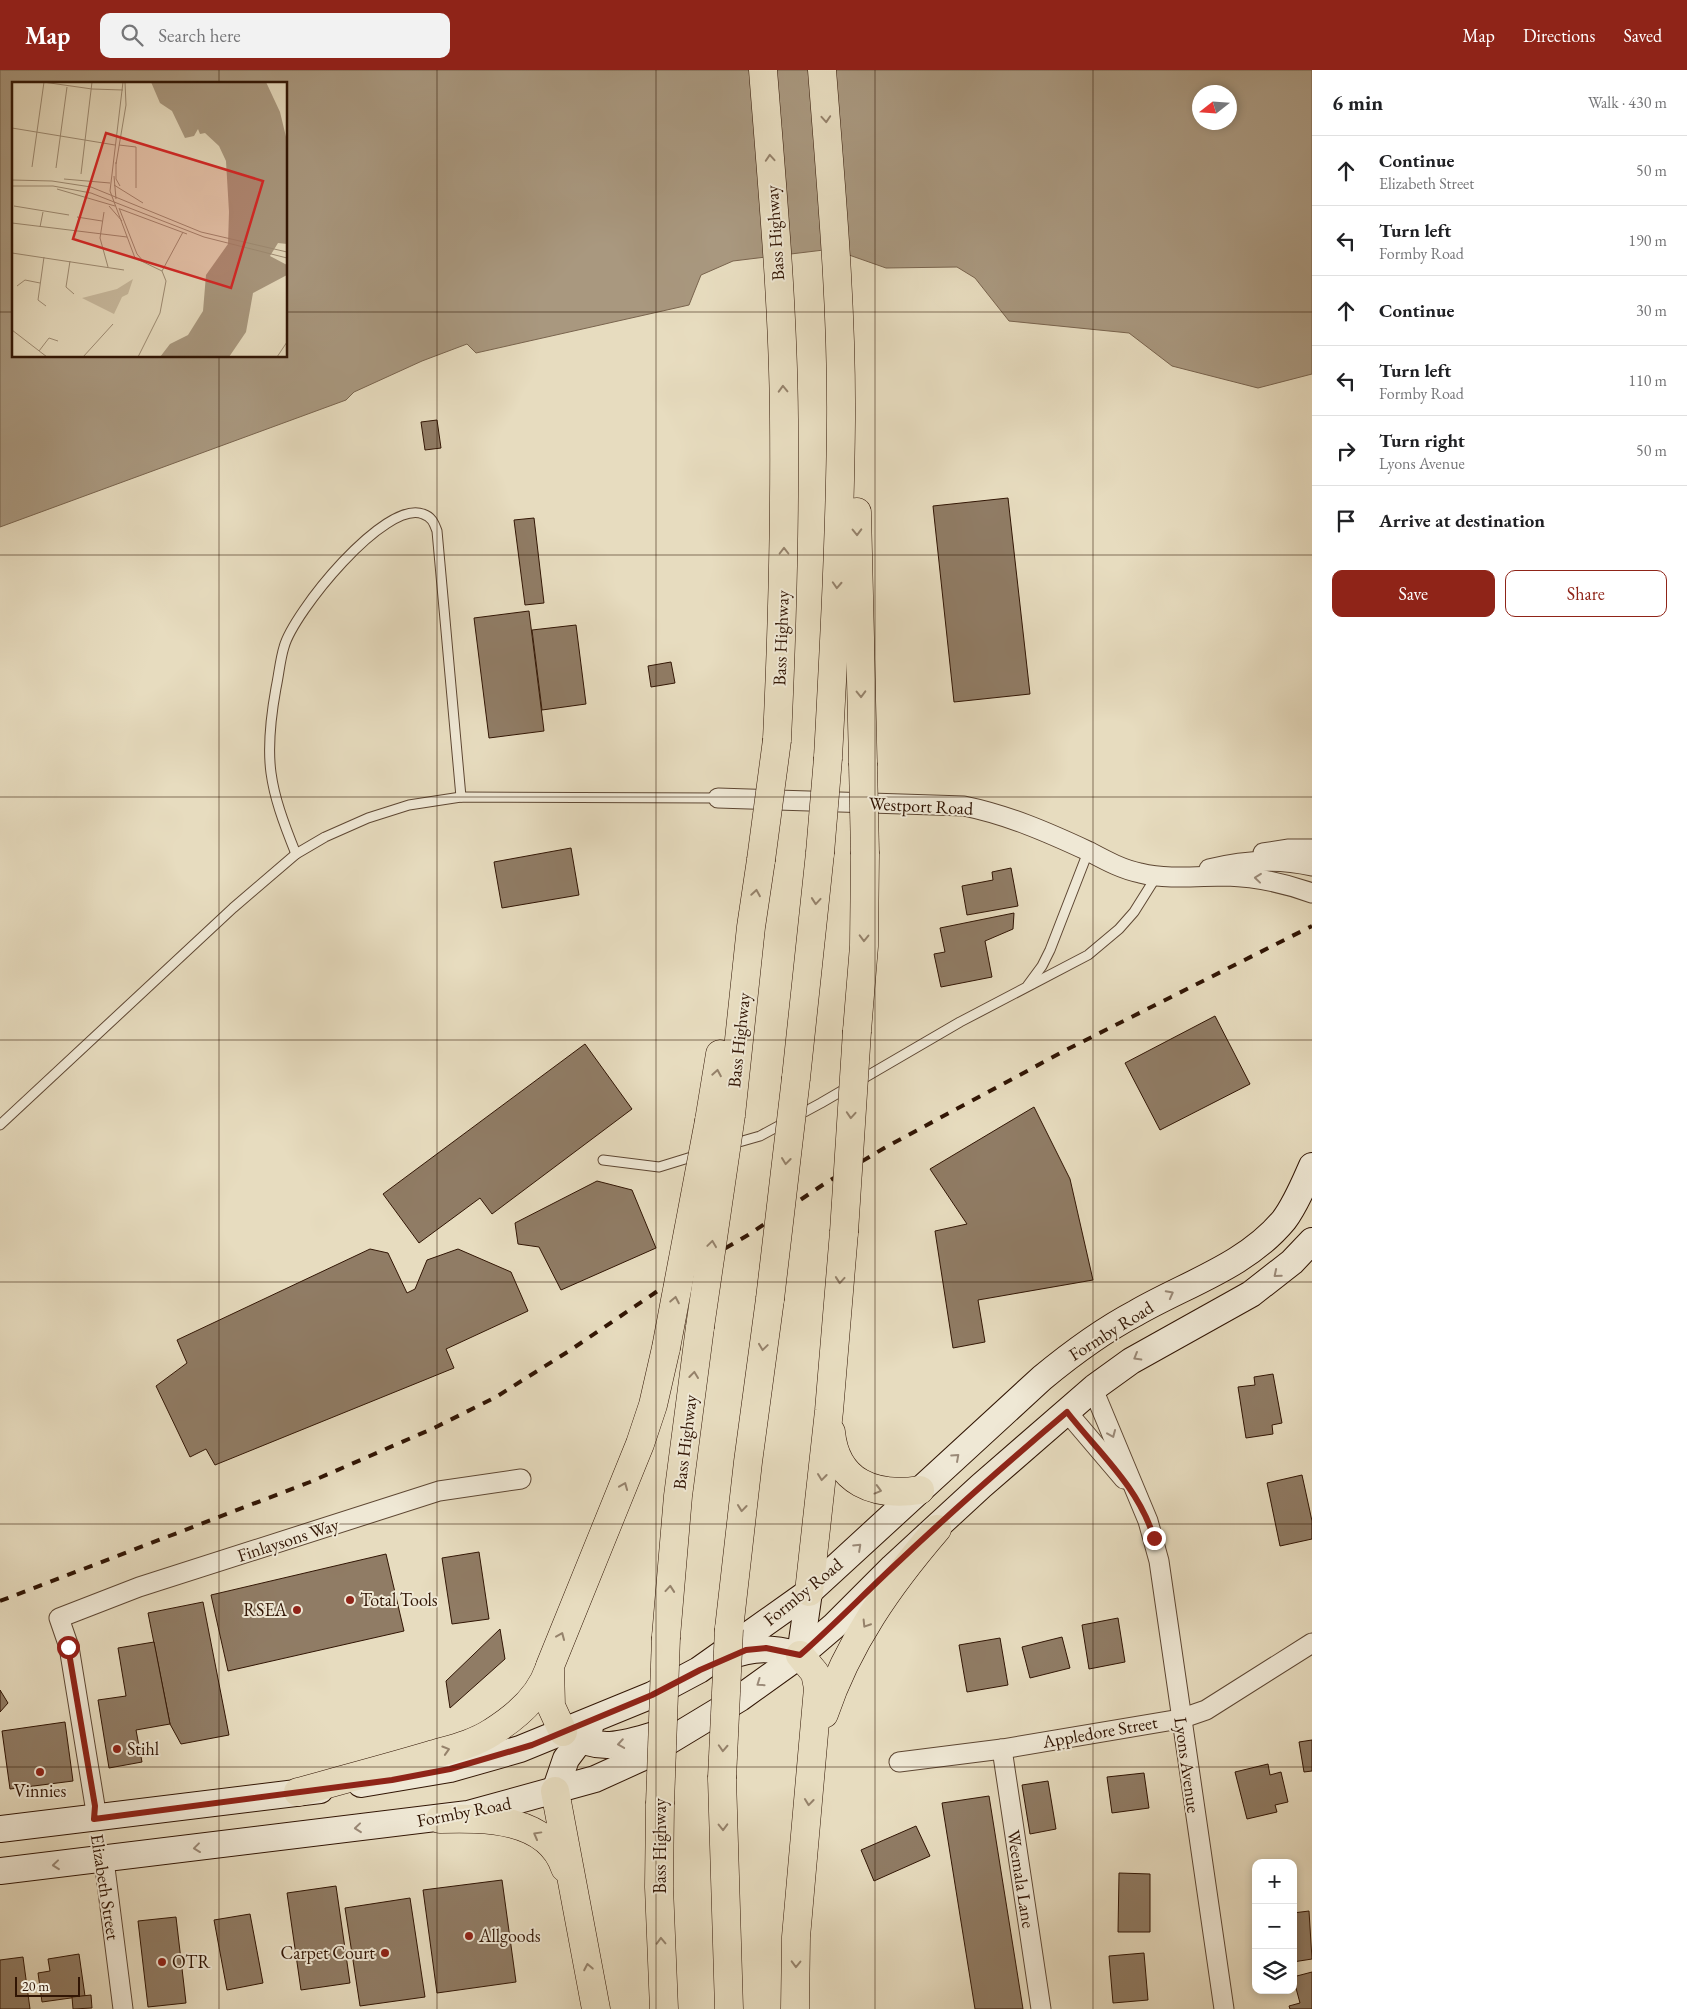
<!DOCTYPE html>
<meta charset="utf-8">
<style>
:root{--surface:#fff;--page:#f2f2f2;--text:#202124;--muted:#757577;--line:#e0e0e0;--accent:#8f2418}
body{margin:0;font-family:"EB Garamond",serif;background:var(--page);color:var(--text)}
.controls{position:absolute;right:15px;bottom:15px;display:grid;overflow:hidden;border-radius:10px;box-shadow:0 2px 8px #0003}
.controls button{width:45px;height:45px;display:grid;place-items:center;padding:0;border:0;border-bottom:1px solid var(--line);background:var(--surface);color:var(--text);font:25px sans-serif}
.compass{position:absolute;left:1192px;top:15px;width:45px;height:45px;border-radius:50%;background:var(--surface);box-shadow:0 2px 8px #0003;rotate:253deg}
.scale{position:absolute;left:15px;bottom:12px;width:65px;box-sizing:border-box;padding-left:5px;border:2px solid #311504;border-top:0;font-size:14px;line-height:18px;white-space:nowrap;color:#311504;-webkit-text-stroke:4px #efe8d5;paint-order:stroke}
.stop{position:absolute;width:15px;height:15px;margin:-11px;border:4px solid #8f2418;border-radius:50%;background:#fff}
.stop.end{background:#8f2418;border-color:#fff;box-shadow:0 1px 5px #0008}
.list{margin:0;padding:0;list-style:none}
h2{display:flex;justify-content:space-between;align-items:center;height:65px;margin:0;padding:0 20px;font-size:21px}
h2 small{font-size:16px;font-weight:400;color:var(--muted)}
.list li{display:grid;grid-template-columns:32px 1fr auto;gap:15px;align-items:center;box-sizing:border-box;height:70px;padding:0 20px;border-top:1px solid var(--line)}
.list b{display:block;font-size:19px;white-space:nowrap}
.list p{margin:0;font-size:16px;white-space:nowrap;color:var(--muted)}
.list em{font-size:16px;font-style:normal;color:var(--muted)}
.actions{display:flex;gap:10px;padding:15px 20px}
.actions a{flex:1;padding:11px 0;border:1px solid var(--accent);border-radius:10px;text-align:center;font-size:18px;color:var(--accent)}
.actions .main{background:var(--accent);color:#fff}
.icon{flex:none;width:28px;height:28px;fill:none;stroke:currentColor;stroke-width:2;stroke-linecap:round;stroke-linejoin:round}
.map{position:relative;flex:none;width:1312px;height:1939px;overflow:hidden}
header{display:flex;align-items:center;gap:30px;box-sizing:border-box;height:70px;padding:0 25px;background:var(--accent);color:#fff}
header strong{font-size:24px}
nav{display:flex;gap:28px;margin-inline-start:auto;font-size:18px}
.search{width:350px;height:45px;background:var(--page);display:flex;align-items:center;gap:12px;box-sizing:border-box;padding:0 18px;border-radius:10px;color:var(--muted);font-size:19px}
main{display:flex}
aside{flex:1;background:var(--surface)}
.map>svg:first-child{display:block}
.water{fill:#a9987f;stroke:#79644e;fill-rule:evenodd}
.building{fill:#907c65;stroke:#311504}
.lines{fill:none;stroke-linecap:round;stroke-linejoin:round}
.service-casing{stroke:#5e4733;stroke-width:11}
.minor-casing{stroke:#5e4733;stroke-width:21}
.secondary-casing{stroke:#311504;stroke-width:28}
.motorway-casing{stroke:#311504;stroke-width:29}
.service{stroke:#efe8d5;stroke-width:9}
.minor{stroke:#efe8d5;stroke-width:19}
.secondary{stroke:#efe8d5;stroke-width:26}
.motorway{stroke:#e7dcbf;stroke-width:28}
.rail{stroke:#311504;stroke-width:4;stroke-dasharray:9 9;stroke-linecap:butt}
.motorway-bridge-casing{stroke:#311504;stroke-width:29;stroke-linecap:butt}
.motorway-bridge{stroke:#e7dcbf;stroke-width:28}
.oneway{stroke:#95826b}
.oneway2{stroke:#9a8977}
.route{stroke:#8f2418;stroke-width:6}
.grid{fill:none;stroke:#311504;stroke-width:1;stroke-opacity:0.55}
.poi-dot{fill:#8f2418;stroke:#efe8d5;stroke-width:2}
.labels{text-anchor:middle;stroke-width:4;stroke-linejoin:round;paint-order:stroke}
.street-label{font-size:18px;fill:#311504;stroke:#efe8d5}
.poi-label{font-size:18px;fill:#311504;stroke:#efe8d5;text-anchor:start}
.inset-road{fill:none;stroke:#9e8c74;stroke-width:1}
.view{fill:#d62828;fill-opacity:0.15;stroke:#d62828;stroke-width:2.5}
.inset-edge{fill:none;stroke:#311504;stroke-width:2.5}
</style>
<header>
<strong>Map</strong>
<div class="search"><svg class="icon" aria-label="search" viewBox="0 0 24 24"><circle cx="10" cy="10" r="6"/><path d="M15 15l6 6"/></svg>Search here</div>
<nav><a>Map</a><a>Directions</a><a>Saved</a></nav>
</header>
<main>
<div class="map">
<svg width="1312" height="1939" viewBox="0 0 1312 1939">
<rect width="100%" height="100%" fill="#e7dcbf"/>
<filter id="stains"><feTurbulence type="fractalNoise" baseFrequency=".004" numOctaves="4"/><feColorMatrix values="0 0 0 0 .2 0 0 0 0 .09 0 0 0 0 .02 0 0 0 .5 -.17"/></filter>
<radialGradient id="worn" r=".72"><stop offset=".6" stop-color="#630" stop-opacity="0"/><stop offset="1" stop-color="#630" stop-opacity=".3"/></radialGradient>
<path class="water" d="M0,0H1312V304L1258,318L1172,296L1129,263L1009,251L975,208L957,197L886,198L832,179L733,191L701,205L689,235L476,283L467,274L422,291L354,322L346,330L0,457ZM14,14H286V286H14ZM1200,22H1230V52H1200Z"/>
<g class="building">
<path d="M437,350L441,378L425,380L421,352Z"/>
<path d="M1008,428L1030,624L954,632L933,436Z"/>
<path d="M534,448L544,533L525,535L514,450Z"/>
<path d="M529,541L544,661L489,668L474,548Z"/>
<path d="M576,555L586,634L542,640L532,560Z"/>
<path d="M671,592L675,613L651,617L648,596Z"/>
<path d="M571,778L579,825L502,838L494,792Z"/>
<path d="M1011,798L1018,836L967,845L962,816L993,810L992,802Z"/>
<path d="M1014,843L1013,859L985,871L992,907L941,917L934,884L945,882L940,858Z"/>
<path d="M1215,946L1250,1014L1160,1060L1125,993Z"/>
<path d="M585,974L632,1039L492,1144L480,1128L419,1173L383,1124Z"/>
<path d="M1034,1037L1070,1109L1093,1210L978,1230L985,1272L953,1278L935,1161L967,1154L930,1099Z"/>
<path d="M597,1111L632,1120L656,1178L561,1220L539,1177L518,1174L515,1153Z"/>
<path d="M370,1179L388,1183L407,1223L415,1219L427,1190L458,1179L511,1202L528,1241L446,1279L454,1298L215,1395L206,1379L190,1387L156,1316L187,1293L177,1270Z"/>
<path d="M1273,1304L1282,1353L1272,1355L1273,1364L1246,1368L1238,1317L1255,1315L1254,1307Z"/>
<path d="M1302,1405L1312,1451V1469L1280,1476L1267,1413Z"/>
<path d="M479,1482L489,1549L452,1554L442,1488Z"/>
<path d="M386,1484L404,1561L228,1601L211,1525Z"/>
<path d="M203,1532L229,1665L181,1674L170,1654L148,1543Z"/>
<path d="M1118,1548L1125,1592L1089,1599L1082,1555Z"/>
<path d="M500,1559L505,1589L450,1638L446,1611Z"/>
<path d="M1062,1567L1070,1598L1030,1608L1022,1577Z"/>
<path d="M1000,1568L1008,1615L967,1622L959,1575Z"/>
<path d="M154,1572L170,1654L136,1660L142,1692L109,1698L98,1630L126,1626L118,1578Z"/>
<path d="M0,1620L8,1633L0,1642Z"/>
<path d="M65,1652L73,1711L10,1719L2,1661Z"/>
<path d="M1312,1670V1701L1304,1702L1299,1672Z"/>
<path d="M1268,1694L1270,1705L1281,1702L1288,1732L1275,1735L1277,1742L1247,1749L1235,1702Z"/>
<path d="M1144,1703L1149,1738L1112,1743L1107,1707Z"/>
<path d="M1048,1711L1056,1759L1030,1764L1022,1715Z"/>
<path d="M989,1726L1023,1939H975L942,1733Z"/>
<path d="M916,1756L930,1786L874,1811L861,1780Z"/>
<path d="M1119,1803L1150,1804V1862H1118Z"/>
<path d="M502,1810L516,1912L437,1923L423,1820Z"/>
<path d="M336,1816L350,1913L301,1920L287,1823Z"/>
<path d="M410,1828L425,1927L360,1936L345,1838Z"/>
<path d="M1309,1841L1312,1889L1293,1892V1843Z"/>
<path d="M250,1844L263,1913L227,1920L214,1850Z"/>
<path d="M176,1847L186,1933L148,1937L138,1851Z"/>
<path d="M1144,1883L1148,1930L1113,1933L1109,1886Z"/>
<path d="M79,1884L85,1926L42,1932L38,1903L50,1901L48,1889Z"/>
<path d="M23,1887L30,1939H0V1890Z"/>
<path d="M1312,1902V1939H1290L1289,1936L1300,1933L1293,1907Z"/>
<path d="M91,1925L92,1938L73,1939L72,1927Z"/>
</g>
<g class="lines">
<defs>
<g id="service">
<path d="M296,784C269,717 263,690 276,618C279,604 280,590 284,577C293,543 385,429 423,444C432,447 434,453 437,461L461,727"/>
<path d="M1028,915L1042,896L1050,880L1088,782"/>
<path d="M0,1055L233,838L296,784L325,767L368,748L409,735L461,727L718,728"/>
<path d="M732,1074L760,1066L821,1033L960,952L1088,885L1119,859L1134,842L1156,807"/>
<path d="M603,1090L659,1097L698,1085"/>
</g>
<g id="minor">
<path d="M718,728L964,736C1008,745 1047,762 1088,781C1105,790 1121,799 1140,803C1168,810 1198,806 1227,806C1257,807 1284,813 1312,823"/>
<path d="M1263,783L1289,779H1312"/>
<path d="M1209,799C1244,790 1276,788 1312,796"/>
<path d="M1093,1319L1148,1451L1159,1491L1224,1939"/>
<path d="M1067,1342L1124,1409"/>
<path d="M1002,1679L1041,1939"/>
<path d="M899,1692L1002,1679L1180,1649L1206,1640L1312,1573"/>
<path d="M94,1749L95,1736L69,1577L59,1548L139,1517L439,1421L521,1409"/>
<path d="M104,1790L123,1939"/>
</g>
<g id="secondary">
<path d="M800,1585L809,1522"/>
<path d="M728,1587C754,1576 773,1578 800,1585"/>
<path d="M563,1662C601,1684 625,1674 664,1662"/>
<path d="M361,1714L450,1699L520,1679L652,1625L699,1600L809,1522L1042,1308C1071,1284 1102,1261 1136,1243C1186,1214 1246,1196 1284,1150C1296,1134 1304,1114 1312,1096"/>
<path d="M555,1721L566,1689L590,1657"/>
<path d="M0,1759L320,1720"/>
<path d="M0,1801L468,1744L595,1709L639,1689L740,1628L800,1585L834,1556L893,1497L981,1416L1095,1317L1131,1291L1251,1224L1292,1192L1312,1171"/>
</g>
<g id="motorway">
<path d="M763,0C772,116 783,232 784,348C785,455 782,563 777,670"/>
<path d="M822,0C831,117 842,234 841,351C840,463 834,576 828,688"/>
<path d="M857,442L863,693"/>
<path d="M857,961L864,876L865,784"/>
<path d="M796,1008L820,783"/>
<path d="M731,1045L751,857L761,790"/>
<path d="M709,1051L720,984"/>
<path d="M831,1362C836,1413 875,1427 920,1420"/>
<path d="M809,1522L829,1341L844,1162"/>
<path d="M729,1559L748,1392L770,1229"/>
<path d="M666,1567L678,1426L700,1257"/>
<path d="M824,1644C848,1573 889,1515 937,1459"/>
<path d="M563,1662L551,1636L550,1596L640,1374L653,1335L666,1278"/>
<path d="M722,1708L729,1939"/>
<path d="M555,1721L596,1939"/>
<path d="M298,1722C342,1710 387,1698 431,1685C451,1679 474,1674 492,1662C516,1647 540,1626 549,1599"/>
<path d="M660,1734L659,1817L664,1939"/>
<path d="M440,1749C484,1748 548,1747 565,1798"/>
<path d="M795,1939L796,1867L818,1618L815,1603L800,1585"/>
</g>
</defs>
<use href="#service" class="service-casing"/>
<use href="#minor" class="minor-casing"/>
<use href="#secondary" class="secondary-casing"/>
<use href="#motorway" class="motorway-casing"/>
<use href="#service" class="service"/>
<use href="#minor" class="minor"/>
<use href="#secondary" class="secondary"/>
<use href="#motorway" class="motorway"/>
<path class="rail" d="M0,1531L310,1412L434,1358L496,1327L569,1281L693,1197L748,1165L824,1114L886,1077L1066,980L1312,856"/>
<defs>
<g id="motorway-bridge">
<path d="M863,693L865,784"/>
<path d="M820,783L828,688"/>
<path d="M761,790L777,670"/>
<path d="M844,1162L857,961"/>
<path d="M770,1229L796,1008"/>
<path d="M700,1257L731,1045"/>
<path d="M666,1278L709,1051"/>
<path d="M722,1708L729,1559"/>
<path d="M660,1734L666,1567"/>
</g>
</defs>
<use href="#motorway-bridge" class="motorway-bridge-casing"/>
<use href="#motorway-bridge" class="motorway-bridge"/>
</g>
<defs><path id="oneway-chevron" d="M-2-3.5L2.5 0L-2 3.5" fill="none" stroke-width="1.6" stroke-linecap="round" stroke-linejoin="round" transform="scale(1.25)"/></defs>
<g class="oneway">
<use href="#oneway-chevron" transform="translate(826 49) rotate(86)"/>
<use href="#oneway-chevron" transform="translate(770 88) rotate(-94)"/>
<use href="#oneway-chevron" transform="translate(783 319) rotate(-92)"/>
<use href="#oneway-chevron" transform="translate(857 462) rotate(89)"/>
<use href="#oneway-chevron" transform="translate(784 481) rotate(-90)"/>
<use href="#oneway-chevron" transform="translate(837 515) rotate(93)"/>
<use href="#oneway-chevron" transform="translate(861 624) rotate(89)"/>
<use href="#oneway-chevron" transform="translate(756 823) rotate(-81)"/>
<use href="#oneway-chevron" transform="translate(816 831) rotate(95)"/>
<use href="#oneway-chevron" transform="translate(864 868) rotate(91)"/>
<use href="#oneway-chevron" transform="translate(717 1003) rotate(-80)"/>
<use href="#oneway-chevron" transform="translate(851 1045) rotate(94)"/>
<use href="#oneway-chevron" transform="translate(786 1091) rotate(97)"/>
<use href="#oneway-chevron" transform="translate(712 1174) rotate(-82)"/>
<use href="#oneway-chevron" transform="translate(840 1210) rotate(95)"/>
<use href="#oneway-chevron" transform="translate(675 1230) rotate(-79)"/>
<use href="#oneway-chevron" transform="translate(763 1277) rotate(98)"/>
<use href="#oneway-chevron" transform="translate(694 1305) rotate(-83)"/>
<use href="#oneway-chevron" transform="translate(822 1407) rotate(97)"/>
<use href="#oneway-chevron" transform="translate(624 1416) rotate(-68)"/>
<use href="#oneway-chevron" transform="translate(878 1420) rotate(15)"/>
<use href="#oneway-chevron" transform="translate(742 1438) rotate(96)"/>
<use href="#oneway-chevron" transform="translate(670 1519) rotate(-85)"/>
<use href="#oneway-chevron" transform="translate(866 1554) rotate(122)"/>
<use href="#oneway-chevron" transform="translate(561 1566) rotate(-67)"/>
<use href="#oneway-chevron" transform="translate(723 1678) rotate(93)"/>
<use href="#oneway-chevron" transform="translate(446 1680) rotate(-17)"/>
<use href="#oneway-chevron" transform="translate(809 1732) rotate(96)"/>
<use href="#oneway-chevron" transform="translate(723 1757) rotate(89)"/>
<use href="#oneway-chevron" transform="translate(537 1765) rotate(-151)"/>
<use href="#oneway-chevron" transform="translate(661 1871) rotate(-92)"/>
<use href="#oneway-chevron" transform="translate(796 1894) rotate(91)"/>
<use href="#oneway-chevron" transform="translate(588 1897) rotate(-101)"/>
</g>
<g class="oneway2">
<use href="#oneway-chevron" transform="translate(1258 808) rotate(-174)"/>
<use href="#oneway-chevron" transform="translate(1277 1204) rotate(140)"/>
<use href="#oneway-chevron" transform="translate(1170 1224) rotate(-28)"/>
<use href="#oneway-chevron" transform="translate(1137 1287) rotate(150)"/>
<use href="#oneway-chevron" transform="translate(1112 1364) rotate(67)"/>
<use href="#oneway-chevron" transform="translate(956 1387) rotate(-42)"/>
<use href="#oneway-chevron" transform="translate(858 1477) rotate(-43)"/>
<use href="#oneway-chevron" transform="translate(760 1613) rotate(145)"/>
<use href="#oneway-chevron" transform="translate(621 1674) rotate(171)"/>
<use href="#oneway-chevron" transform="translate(358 1758) rotate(174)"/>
<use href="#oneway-chevron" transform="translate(197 1778) rotate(173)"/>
<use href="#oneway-chevron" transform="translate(56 1795) rotate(174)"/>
</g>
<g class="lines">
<path class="route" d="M68,1577L95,1736L94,1749L392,1710L450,1699L532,1675L652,1625L700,1600L746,1580L766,1578L800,1585C832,1557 862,1526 894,1496C950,1443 1008,1392 1067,1342C1099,1383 1138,1416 1154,1468"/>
</g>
<path class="grid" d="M219,0V14M437,0V1939M656,0V1939M875,0V1939M1093,0V1939M0,242H14M286,242H1312M219,286V1939M0,485H1312M0,727H1312M0,970H1312M0,1212H1312M0,1454H1312M0,1697H1312"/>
<g class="poi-dot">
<circle cx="350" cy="1530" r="5"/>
<circle cx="297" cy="1540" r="5"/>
<circle cx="117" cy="1679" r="5"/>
<circle cx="40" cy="1702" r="5"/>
<circle cx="469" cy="1866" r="5"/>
<circle cx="385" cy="1883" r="5"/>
<circle cx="162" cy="1892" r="5"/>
</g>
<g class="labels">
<g class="street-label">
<text transform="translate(775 163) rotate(-94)" y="6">Bass Highway</text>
<text transform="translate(781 568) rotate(-88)" y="6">Bass Highway</text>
<text transform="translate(921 736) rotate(3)" y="6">Westport Road</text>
<text transform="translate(739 970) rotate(-84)" y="6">Bass Highway</text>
<text transform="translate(1111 1261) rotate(-32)" y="6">Formby Road</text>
<text transform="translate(685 1372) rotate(-83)" y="6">Bass Highway</text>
<text transform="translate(288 1470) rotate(-18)" y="6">Finlaysons Way</text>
<text transform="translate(803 1522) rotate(-39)" y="6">Formby Road</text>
<text transform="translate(1100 1662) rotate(-10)" y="6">Appledore Street</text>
<text transform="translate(1187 1695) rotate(82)" y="6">Lyons Avenue</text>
<text transform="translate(464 1742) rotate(-11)" y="6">Formby Road</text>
<text transform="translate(660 1776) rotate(-90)" y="6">Bass Highway</text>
<text transform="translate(1021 1809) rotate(81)" y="6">Weemala Lane</text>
<text transform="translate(105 1817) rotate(81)" y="6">Elizabeth Street</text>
</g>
<g class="poi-label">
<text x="360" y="1536">Total Tools</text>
<text x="287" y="1546" text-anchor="end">RSEA</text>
<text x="127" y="1685">Stihl</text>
<text x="40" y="1727" text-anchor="middle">Vinnies</text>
<text x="479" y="1872">Allgoods</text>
<text x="375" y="1889" text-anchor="end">Carpet Court</text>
<text x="172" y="1898">OTR</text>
</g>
</g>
<g transform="translate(12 12)">
<rect width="275" height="275" fill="#e7dcbf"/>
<path d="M121,197L116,212L110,215L102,232L70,216L105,207Z" fill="#c8ba9f"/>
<path d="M139,0H254L268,30L275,59V162L266,161L258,174L275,183V193L241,211L234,250L217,275H148L158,262L176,253L191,229L194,193L216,162L217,130L214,79L207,64L193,51L188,52L186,47L182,54L173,56L160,29L148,21Z" fill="#a9987f"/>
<path class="inset-road" d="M31,0L80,7L111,8M111,0L98,109L123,176L150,189L154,199L148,231L126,275M0,46L103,63M107,63L124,65V106M104,80V97L108,104M104,82L114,23L113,0M20,85L32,0M44,86L55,5M69,92L80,0M102,94L104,117M52,97L98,101M0,98L40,99L79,105L189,150L275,170M102,103L131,121M0,104H41L79,111L192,155L275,176M45,107L103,124M2,124L57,133M97,124L110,139M107,126L125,172L132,180M108,127L175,152M92,130L88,156L96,185M65,135L90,139M0,141L115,155M28,145L31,130M0,171L112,188M32,175L26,218L34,224M58,179L54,205L62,212M150,189L171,150M5,204L13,198L28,201M0,248L35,275M27,269L37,256L46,259M71,275L101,242M265,275L275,260"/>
<path class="view" d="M94,51L251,99L219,206L61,157Z"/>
<rect width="275" height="275" class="inset-edge"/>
</g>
<rect width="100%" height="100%" filter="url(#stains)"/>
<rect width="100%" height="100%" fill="url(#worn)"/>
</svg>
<div class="controls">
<button>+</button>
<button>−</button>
<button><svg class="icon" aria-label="layers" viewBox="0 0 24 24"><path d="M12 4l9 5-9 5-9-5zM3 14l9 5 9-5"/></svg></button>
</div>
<svg class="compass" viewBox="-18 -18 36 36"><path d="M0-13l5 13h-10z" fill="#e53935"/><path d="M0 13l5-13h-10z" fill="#757577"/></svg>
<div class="scale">20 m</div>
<div class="stop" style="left:68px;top:1577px"></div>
<div class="stop end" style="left:1154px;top:1468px"></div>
</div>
<aside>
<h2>6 min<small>Walk · 430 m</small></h2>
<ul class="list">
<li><svg class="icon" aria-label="ahead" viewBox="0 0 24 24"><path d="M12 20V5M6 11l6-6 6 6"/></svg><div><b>Continue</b><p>Elizabeth Street</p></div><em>50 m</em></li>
<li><svg class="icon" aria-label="left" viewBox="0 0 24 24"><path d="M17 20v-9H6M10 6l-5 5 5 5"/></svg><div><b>Turn left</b><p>Formby Road</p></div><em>190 m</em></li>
<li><svg class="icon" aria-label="ahead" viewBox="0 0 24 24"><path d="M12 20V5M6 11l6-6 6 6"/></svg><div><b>Continue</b></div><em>30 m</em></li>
<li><svg class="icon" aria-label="left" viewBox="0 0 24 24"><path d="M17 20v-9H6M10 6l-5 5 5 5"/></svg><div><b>Turn left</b><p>Formby Road</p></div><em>110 m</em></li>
<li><svg class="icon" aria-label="right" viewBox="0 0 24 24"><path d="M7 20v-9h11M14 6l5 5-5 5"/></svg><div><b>Turn right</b><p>Lyons Avenue</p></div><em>50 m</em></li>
<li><svg class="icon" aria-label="arrive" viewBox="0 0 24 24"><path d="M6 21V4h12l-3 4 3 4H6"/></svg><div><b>Arrive at destination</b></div></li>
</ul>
<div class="actions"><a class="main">Save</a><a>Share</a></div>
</aside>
</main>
